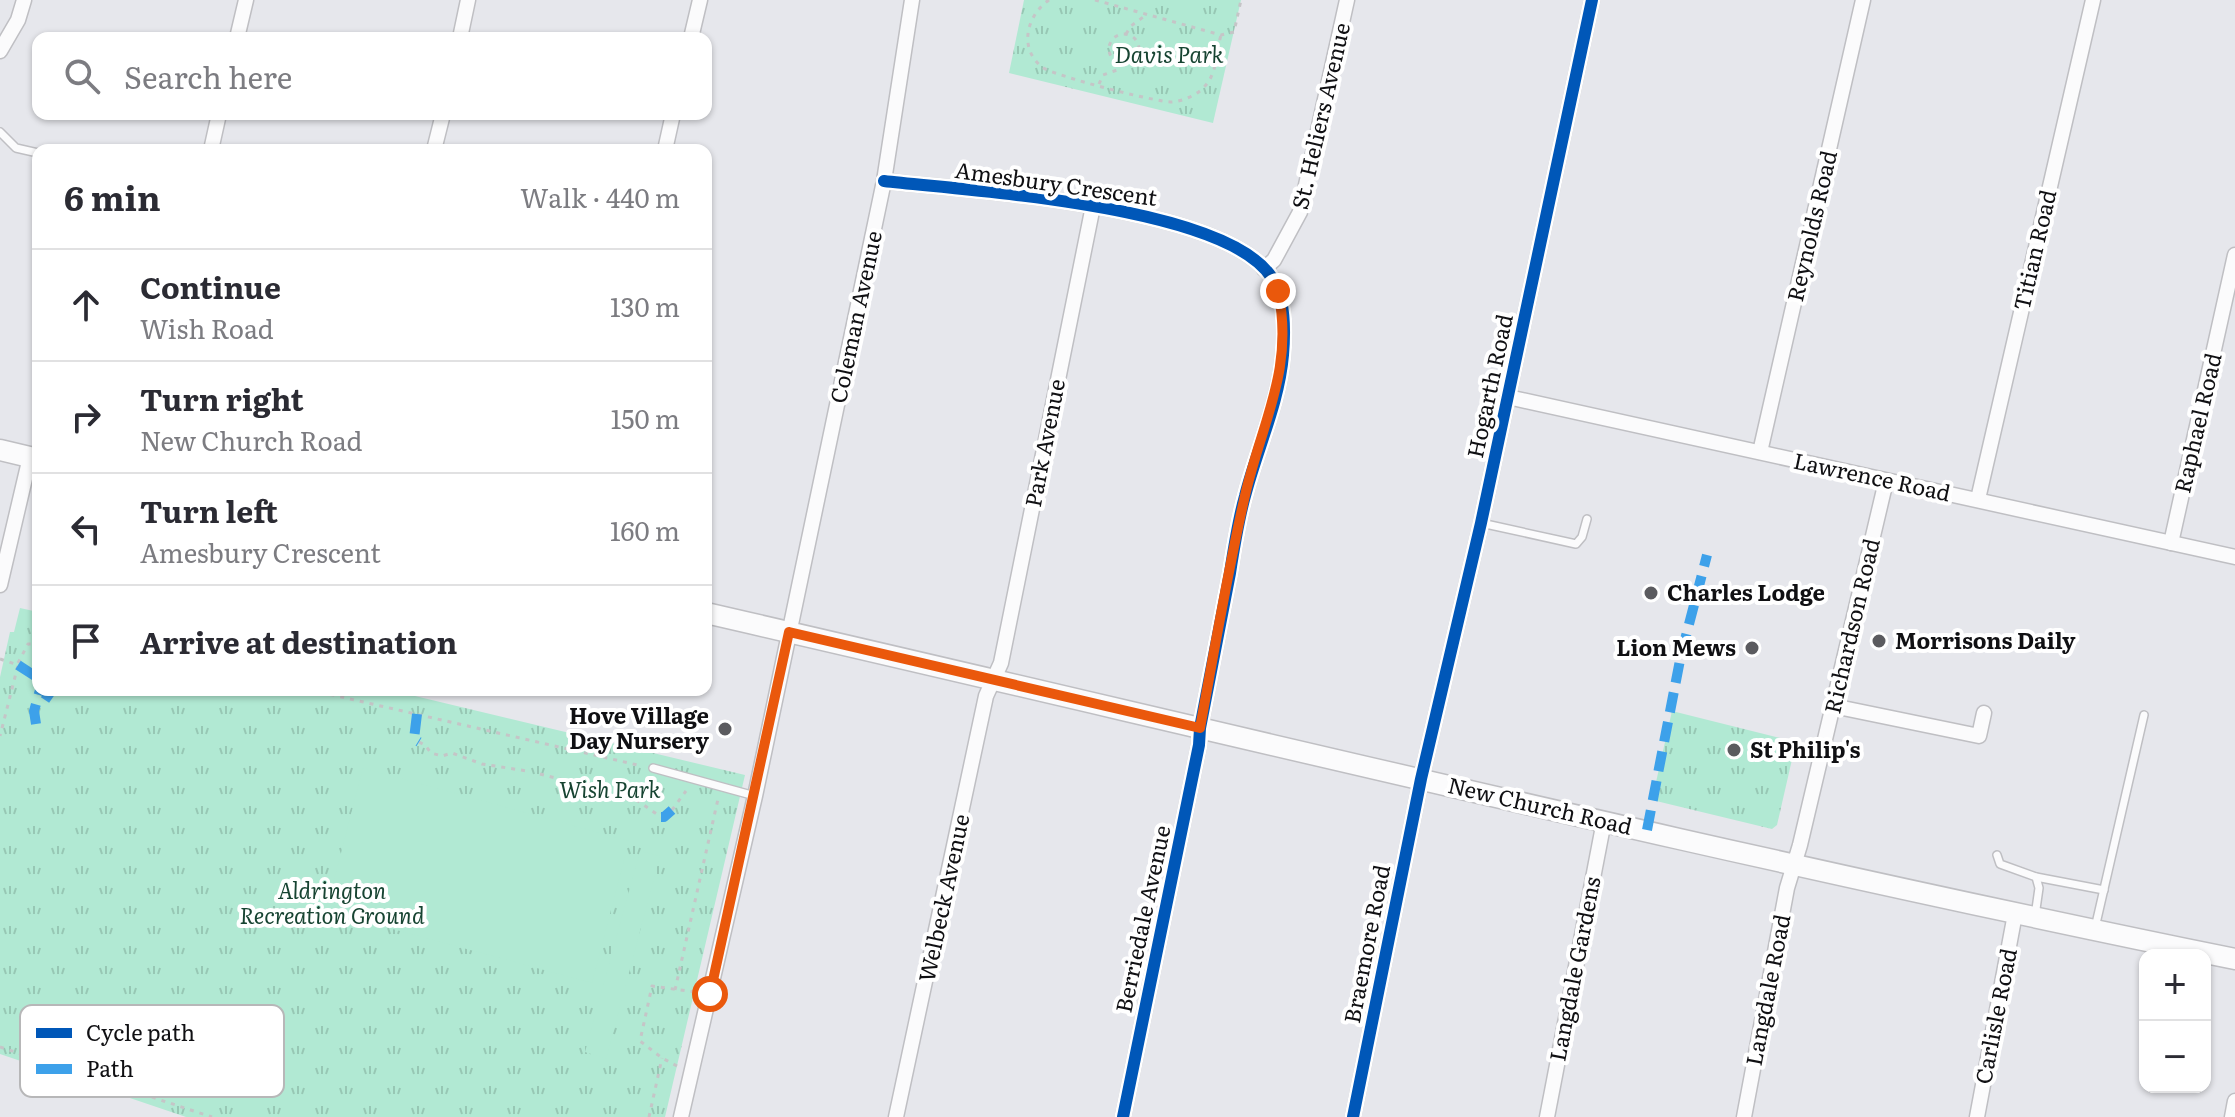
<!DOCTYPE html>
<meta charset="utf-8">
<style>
:root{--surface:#fff;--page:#f7f7f7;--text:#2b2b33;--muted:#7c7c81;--line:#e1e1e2}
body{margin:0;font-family:Literata,serif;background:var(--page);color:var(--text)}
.controls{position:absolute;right:24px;bottom:24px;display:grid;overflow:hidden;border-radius:16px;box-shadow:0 2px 6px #0004}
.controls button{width:72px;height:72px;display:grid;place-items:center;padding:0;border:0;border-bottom:2px solid var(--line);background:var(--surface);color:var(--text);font:40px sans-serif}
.stop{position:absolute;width:24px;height:24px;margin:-18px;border:6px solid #ea580c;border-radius:50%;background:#fff}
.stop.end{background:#ea580c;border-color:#fff;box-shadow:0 2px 8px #0008}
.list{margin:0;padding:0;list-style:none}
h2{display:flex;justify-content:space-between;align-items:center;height:104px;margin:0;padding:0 32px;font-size:34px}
h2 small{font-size:26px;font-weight:400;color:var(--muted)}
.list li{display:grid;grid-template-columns:52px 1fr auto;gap:24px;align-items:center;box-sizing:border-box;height:112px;padding:0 32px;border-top:2px solid var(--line)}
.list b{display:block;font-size:30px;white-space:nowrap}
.list p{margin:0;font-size:26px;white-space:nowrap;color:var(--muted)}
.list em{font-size:26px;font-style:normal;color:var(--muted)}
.icon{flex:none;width:44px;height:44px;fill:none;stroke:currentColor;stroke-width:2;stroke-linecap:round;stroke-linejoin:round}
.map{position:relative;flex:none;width:2235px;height:1117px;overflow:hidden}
.search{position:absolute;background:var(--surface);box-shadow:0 2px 6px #0004;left:32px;top:32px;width:680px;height:88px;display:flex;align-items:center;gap:20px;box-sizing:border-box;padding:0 28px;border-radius:16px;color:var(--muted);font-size:30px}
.panel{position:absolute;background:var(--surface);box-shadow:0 2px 6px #0004;left:32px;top:144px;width:680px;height:552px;border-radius:16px}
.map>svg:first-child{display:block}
.grass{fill:url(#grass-tufts)}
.pitch{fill:#b1e9d3}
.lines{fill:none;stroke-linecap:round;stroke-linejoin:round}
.service-casing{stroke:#bfbfc3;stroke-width:10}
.minor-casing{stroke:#bfbfc3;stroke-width:17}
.secondary-casing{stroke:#bfbfc3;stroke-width:23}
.path{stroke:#c5c5c7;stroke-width:3;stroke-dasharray:4 6;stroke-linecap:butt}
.service{stroke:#fbfbfc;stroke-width:7}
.minor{stroke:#fbfbfc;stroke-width:14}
.secondary{stroke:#fbfbfc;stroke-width:20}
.quiet{stroke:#3da1ea;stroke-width:10;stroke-dasharray:20 10;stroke-linecap:butt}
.cycleway-casing{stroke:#fff;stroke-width:17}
.cycleway{stroke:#0057b8;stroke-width:12}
.route{stroke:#ea580c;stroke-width:10}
.poi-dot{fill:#5b5b5f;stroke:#fff;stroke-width:3}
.labels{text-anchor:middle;stroke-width:8;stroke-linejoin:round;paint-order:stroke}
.park-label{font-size:22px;font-style:italic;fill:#174432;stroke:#fff}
.street-label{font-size:22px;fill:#101013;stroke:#fff}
.poi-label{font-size:22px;font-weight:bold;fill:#101013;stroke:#fff;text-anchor:start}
.key{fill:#fff;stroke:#b7b7b8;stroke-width:2}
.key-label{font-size:22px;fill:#101013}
</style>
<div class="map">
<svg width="2235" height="1117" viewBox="0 0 2235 1117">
<defs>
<pattern id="grass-tufts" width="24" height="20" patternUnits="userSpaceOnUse" patternTransform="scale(2)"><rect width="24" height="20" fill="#b1e9d3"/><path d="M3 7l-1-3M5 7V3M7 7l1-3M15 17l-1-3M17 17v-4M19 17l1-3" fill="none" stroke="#97c7b4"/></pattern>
</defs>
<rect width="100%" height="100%" fill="#e6e7ec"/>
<g class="grass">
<path d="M1024,0H1241L1213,123L1009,73Z"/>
<path d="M20,608L38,612V690H390L745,775L665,1117H186L0,1054V677L10,632H14Z"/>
<path d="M1672,711L1796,742L1777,825L1772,829L1652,800Z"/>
</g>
<g class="pitch">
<path d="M363,768L629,841L592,983L326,911Z"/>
<path d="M640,851L660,856L606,1059L585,1052Z"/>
</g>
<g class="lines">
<defs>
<g id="service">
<path d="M0,132L16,148L38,153"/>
<path d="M1481,523L1576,544L1582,537L1587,519"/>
<path d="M653,768L755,796"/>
<path d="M1997,855L2000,864L2036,877L2039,888L2035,916"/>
<path d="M2036,877L2104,890"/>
<path d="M2095,928L2144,715"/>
</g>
<g id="minor">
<path d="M237,38L246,0"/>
<path d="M460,38L468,0"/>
<path d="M691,38L700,0"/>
<path d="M0,51L18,20L24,0"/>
<path d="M211,150L219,114"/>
<path d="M434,150L443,114"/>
<path d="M665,150L673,114"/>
<path d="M884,181C968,191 1226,205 1272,278C1285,298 1285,332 1283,355C1279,403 1257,449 1245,496C1238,521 1234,547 1230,573C1220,625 1210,676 1200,728L1199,745L1123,1117"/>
<path d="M1264,269L1274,260L1300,212L1347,0"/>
<path d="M1508,397L2235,557"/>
<path d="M1760,452L1863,0"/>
<path d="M1978,499L2093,0"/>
<path d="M2171,543L2235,255"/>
<path d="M0,585L30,457"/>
<path d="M1833,706L1979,736L1984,713"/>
<path d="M681,1117L755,796L884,181L912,0"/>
<path d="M896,1117L986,696L1001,663L1093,206"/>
<path d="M1353,1117L1421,779L1481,523L1592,0"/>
<path d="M1547,1117L1604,821"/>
<path d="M1744,1117L1787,888L1800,845L1886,481"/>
<path d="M1977,1117L2015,914"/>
<path d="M2232,1117L2235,1101"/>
</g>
<g id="secondary">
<path d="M0,450L38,459"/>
<path d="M706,613C1215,730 1723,855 2235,959"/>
</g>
</defs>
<use href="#service" class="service-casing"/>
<use href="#minor" class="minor-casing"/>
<use href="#secondary" class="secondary-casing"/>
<g class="path">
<path d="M1049,0C1027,15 1018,48 1042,67C1054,76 1155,102 1172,102C1182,101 1192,97 1200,91C1218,76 1215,56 1221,35"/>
<path d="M1095,0L1221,35L1234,32L1241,0"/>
<path d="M1126,34L1131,26L1146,15"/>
<circle cx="1124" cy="49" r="15"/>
<path d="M1099,84L1103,75L1117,70L1121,64"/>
<path d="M0,659L18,665L0,736"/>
<path d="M18,663L28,644H38"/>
<path d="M311,690L642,766"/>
<path d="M419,742L425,745L431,753L442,756L452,753L482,764L527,771"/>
<path d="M540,774L563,780L587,791L638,801L661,817"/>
<path d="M672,810L686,791"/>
<path d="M675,990L718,799"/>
<path d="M0,1047L212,1117"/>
<path d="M677,1066L662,1058L640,1041L652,986L695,992"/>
<path d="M649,1117L662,1058"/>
</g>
<use href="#service" class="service"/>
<use href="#minor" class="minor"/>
<use href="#secondary" class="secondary"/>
<g class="quiet">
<path d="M18,665L38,678"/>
<path d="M45,700L52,690"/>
<path d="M417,714L414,739L419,742"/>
<path d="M36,724L34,711L40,690"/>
<path d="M661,817H664L672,810"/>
<path d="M1647,830L1681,655L1707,555"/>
</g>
<defs>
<g id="cycleway">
<path d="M884,181C968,191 1226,205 1272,278C1285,298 1285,332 1283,355C1279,403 1257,449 1245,496C1238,521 1234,547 1230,573C1220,625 1210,676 1200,728L1199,745L1123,1117"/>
<path d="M1353,1117L1421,779L1481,523L1592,0"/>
</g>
</defs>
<use href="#cycleway" class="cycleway-casing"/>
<use href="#cycleway" class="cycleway"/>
</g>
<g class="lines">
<path class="route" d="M710,994L789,632L1200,728C1214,652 1227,575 1244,500C1260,425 1295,371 1278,291"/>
</g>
<g class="poi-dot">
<circle cx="1651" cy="593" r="8"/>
<circle cx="1879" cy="641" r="8"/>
<circle cx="1752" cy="648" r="8"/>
<circle cx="725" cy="729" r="8"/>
<circle cx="1734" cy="750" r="8"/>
</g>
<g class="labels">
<g class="park-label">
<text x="1169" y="63">Davis Park</text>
<text x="610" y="798">Wish Park</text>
<text x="332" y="899">Aldrington<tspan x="332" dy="25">Recreation Ground</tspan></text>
</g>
<g class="street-label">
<text transform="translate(1321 116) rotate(-77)" y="8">St. Heliers Avenue</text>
<text transform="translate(1056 184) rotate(8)" y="8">Amesbury Crescent</text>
<text transform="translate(1812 226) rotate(-77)" y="8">Reynolds Road</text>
<text transform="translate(2035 250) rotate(-77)" y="8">Titian Road</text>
<text transform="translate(856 317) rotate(-78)" y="8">Coleman Avenue</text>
<text transform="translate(1490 386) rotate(-78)" y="8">Hogarth Road</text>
<text transform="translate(2198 423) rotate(-77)" y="8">Raphael Road</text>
<text transform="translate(1045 443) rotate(-79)" y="8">Park Avenue</text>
<text transform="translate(1872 477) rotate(12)" y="8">Lawrence Road</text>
<text transform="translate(1852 626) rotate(-77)" y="8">Richardson Road</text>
<text transform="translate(1540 806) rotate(13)" y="8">New Church Road</text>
<text transform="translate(944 898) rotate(-78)" y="8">Welbeck Avenue</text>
<text transform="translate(1143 919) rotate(-78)" y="8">Berriedale Avenue</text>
<text transform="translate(1367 944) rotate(-79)" y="8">Braemore Road</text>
<text transform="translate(1575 969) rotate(-79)" y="8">Langdale Gardens</text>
<text transform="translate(1768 990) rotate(-79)" y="8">Langdale Road</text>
<text transform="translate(1996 1016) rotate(-79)" y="8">Carlisle Road</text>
</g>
<g class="poi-label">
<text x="1667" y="601">Charles Lodge</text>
<text x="1895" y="649">Morrisons Daily</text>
<text x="1736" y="656" text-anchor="end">Lion Mews</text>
<text x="709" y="724" text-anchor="end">Hove Village<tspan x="709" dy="25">Day Nursery</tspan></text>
<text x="1750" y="758">St Philip's</text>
</g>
</g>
<rect x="20" y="1005" width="264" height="92" rx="12" class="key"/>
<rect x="36" y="1028" width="36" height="10" fill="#0057b8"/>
<rect x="36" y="1064" width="36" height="10" fill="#3da1ea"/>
<g class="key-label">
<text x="86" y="1041">Cycle path</text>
<text x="86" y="1077">Path</text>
</g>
</svg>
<div class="controls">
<button>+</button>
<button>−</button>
</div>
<div class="stop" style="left:710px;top:994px"></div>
<div class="stop end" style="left:1278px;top:291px"></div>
<div class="search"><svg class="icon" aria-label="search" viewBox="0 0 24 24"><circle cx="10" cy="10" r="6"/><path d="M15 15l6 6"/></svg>Search here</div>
<section class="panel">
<h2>6 min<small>Walk · 440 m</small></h2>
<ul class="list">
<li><svg class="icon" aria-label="ahead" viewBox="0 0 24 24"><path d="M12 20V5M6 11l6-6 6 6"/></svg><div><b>Continue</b><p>Wish Road</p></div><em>130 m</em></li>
<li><svg class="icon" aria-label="right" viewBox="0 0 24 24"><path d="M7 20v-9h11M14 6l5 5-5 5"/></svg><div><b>Turn right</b><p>New Church Road</p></div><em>150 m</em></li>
<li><svg class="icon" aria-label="left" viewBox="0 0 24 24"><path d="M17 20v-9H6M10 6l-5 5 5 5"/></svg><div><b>Turn left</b><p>Amesbury Crescent</p></div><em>160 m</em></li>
<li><svg class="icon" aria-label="arrive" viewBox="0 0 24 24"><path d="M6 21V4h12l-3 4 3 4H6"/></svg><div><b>Arrive at destination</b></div></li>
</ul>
</section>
</div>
